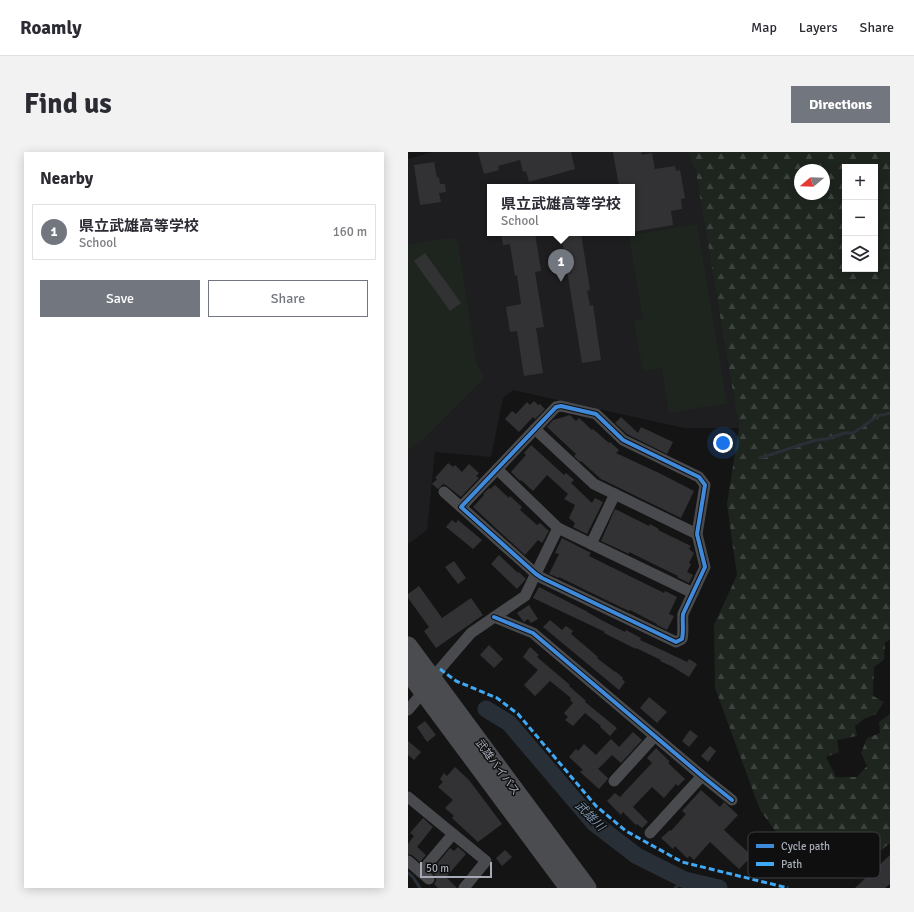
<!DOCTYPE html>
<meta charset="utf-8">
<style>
:root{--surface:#fff;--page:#f2f2f3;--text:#2b2b33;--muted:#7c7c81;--line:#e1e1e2;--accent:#72767e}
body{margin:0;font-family:Signika,"Noto Sans JP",sans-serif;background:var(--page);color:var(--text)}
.controls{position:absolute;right:12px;top:12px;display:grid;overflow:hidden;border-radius:0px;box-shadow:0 2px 10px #0003}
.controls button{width:36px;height:36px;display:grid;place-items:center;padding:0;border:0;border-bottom:1px solid var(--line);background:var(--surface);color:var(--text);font:20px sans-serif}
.compass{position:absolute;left:386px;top:12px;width:36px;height:36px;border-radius:50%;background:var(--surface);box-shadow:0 2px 10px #0003;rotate:251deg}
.scale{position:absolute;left:12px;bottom:10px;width:72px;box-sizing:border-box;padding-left:4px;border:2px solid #a5aab6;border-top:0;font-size:11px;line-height:14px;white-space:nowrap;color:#a5aab6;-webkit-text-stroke:3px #0f0f10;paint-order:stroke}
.you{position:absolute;left:315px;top:291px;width:14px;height:14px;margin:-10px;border:3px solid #fff;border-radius:50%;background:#1a73e8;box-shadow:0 0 0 6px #1a73e833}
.badge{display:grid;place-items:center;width:26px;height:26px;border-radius:50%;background:var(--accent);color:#fff;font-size:13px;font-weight:700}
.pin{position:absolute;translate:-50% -33px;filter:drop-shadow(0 1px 2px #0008)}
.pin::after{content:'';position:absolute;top:21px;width:14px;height:12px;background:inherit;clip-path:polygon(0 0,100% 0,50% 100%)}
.popup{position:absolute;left:79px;top:32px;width:148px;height:52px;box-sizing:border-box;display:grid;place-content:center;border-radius:0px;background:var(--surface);filter:drop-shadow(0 1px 3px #0005);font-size:13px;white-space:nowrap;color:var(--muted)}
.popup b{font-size:15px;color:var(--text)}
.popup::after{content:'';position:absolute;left:50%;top:100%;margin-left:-8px;border:8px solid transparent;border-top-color:var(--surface)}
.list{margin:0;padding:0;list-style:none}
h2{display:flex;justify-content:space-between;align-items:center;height:52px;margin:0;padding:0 16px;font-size:17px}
h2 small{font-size:13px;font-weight:400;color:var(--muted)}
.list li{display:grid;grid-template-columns:26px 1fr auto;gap:12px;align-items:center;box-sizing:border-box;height:56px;margin:0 8px 8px;padding:0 8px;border:1px solid var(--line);border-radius:0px}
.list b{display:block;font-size:15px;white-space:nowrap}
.list p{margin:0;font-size:13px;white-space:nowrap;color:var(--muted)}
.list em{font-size:13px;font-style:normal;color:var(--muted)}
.actions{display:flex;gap:8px;padding:12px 16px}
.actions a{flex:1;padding:9px 0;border:1px solid var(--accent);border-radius:0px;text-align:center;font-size:14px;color:var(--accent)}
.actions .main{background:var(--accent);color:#fff}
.icon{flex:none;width:22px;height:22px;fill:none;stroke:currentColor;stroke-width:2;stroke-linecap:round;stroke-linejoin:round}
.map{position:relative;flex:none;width:482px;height:736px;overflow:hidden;border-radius:0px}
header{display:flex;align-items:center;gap:24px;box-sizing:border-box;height:56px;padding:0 20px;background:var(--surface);border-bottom:1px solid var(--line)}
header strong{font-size:19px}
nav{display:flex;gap:22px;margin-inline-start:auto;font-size:14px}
.intro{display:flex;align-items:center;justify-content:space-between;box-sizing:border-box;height:96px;padding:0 24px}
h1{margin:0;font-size:28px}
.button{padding:10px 18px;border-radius:0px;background:var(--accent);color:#fff;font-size:14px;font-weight:700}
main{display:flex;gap:24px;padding:0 24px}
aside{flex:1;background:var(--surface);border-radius:0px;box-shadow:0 2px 10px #0003}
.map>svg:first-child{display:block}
.built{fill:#1e1e20;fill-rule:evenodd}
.green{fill:#1e251f}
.forest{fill:url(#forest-firs);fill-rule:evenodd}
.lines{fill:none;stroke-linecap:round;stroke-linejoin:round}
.stream{stroke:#282f36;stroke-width:3}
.river{stroke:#282f36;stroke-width:17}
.building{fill:#323234}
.minor{stroke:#494a4d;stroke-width:11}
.trunk{stroke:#4b4c4f;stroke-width:19}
.quiet{stroke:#3fa9f5;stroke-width:3;stroke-dasharray:6 3;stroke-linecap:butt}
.cycleway-casing{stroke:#0f0f10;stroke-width:6}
.cycleway{stroke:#408adc;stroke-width:4}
.labels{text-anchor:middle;stroke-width:3;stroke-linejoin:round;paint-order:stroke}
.street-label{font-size:11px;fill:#a5aab6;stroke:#0f0f10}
.water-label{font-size:12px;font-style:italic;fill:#7c97b1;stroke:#0f0f10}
.key{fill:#0f0f10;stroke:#3c3e42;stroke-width:1}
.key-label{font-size:11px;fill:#a5aab6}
</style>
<header>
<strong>Roamly</strong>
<nav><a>Map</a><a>Layers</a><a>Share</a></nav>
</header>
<div class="intro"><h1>Find us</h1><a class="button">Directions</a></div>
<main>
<aside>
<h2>Nearby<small></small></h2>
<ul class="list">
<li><span class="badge">1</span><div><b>県立武雄高等学校</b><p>School</p></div><em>160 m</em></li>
</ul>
<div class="actions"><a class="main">Save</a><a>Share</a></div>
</aside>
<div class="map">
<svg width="482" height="736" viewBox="0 0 482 736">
<defs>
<pattern id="forest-firs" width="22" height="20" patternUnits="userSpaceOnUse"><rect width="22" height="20" fill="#1e251f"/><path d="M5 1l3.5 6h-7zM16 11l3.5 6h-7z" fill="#3c423d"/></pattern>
</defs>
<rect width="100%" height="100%" fill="#141415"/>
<path class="built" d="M24,0H280L288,21L331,276H276L105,238L95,246L83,305L27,300L19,378L0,392V7ZM82,35H224V81H82Z"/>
<g class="green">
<path d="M289,72L319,251L261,261L254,216L235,219L226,168L235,167L221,84Z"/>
<path d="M44,86L50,90L68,210L76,226L17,285L0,298V92Z"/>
</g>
<path class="forest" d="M280,0H482V488L477,490L476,508L466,515L465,544L476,550L468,562L456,567L447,574L449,584L429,588L431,600L418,605L428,625H449L459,614L453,601L459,586L472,581L471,570L482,562V691L446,720L393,714L352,658L307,536L306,473L329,423L319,352L331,276L288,21ZM437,15H467V117H437ZM392,18H416V42H392Z"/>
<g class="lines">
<g class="stream">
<path d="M352,306L408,288L418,287L437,281H445L470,264L482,261"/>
<path d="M0,721L5,725L12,736"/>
<path d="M267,736L277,728L279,736"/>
</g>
<path class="river" d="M78,557L101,571L186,671L229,704L277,728L311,736"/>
</g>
<g class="building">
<path d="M70,0H163L167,17L121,30L118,19L115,20L112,8L90,14L91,18L76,22Z"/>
<path d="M205,0H233L234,3L244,1L247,17L267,14L268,19L272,18L277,46L273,47L274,57L263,59L265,73L224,80V35H211Z"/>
<path d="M26,10L29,26L31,25L32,32H37L38,40L31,41L33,50L12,53L6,13Z"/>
<path d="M93,81H127L133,119L127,120L136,175L128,176L135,221L116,224L109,179L102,180L98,155L113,152L109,123L107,124L102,92L95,93Z"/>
<path d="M153,81H173L182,138L179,139L182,154L185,153L193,208L174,211Z"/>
<path d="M17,101L53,151L42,159L6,109Z"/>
<path d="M126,249L130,253L132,252L137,257L127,267L125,265L111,280L97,267L104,259L108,262L119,250L122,253Z"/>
<path d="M162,263L168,269L171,266L184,278L185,277L201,291L202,290L211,298L208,301L251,321L286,339L273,366L193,327L173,309L172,310L166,304L168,302L139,275L145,268Z"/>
<path d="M213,265L230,281L233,275L265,290L259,302L219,282L207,271Z"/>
<path d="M123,293L156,323L158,321L166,328L163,331L184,351L187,346L195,350L179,382L165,375L167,371L161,366L167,353L156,347L160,342L139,323L125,339L113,328L112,329L103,320L118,303L116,301Z"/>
<path d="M40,311L45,315L47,313L54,320L61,312L71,321L68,324L71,326L53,345L38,333L35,332L30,337L24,332L29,327L27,326Z"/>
<path d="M87,333L101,346L102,344L114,355L112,358L129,373L132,371L141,379L134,391L130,388L117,403L65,355L76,343L75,342L81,336L82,337Z"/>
<path d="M207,357L241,374L242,372L251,377L250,378L283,394L281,397L286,401L281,411L283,412L279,420L285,423L281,431L269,425L270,424L221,400V402L193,389Z"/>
<path d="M44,368L48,371L50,368L74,388L65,397L38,375Z"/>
<path d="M154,386L183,401L181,404L256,441L257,439L269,445L261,462L266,464L259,478L249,473V472L222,458L221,459L200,449L151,425V426L141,422L151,402L147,401Z"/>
<path d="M91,403L110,421L111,420L118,427L109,437L83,412Z"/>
<path d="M46,409L58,426L50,432L37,415Z"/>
<path d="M11,434L34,466L63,446L75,463L28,496L16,479L21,475L0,446V442Z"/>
<path d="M131,435L180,460H179L197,470L217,480L218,478L233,486L232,488L254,498L279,510L281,507L289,512L281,525L265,515L252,509L253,508L228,496V497L196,481L197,480L125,446Z"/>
<path d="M121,453L130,467L123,471L120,467L116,470L115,469L109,461Z"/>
<path d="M142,468L154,478L158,474L165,479L163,482L190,505L189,506L207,520V519L215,526L214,527L217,530L211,538L135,475Z"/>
<path d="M81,493L95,507L86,516L72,503Z"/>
<path d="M122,495L131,503L129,505L162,533L161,534L178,549L177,550L209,576L202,584L192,575L193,574L177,561L165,574L157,568L160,565L156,561L165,551L162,548L163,546L142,529L127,544L116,533L130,518L115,505Z"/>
<path d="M241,545L259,560L249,571L232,556Z"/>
<path d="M17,569L28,583L19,590L9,575Z"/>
<path d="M282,578L290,584L281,595L274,589Z"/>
<path d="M225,580L234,588L213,611L204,603L190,617L200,626L199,628L191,637L172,620L175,618L161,605L168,597L170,599L176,592L188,603L203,587L211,595Z"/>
<path d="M0,589L13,600L6,608L0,603Z"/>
<path d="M302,594L308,599L300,610L293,604Z"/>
<path d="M248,596L262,610L260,611L277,627L270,634L268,632L256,646L244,635L225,655L240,670L234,676L229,672L228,673L215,660L213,663L199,649L207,641L212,645L244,611L239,606Z"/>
<path d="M47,615L61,628L94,672L70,690L44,666L46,664L37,656L45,648L30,635L35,630L32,627L36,621L39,624Z"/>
<path d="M293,638L312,655L316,650L330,663L316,678L344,704L331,717L302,690L286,708L282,704L279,706L267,694L265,697L253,686L262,678L263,679L278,662L274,659Z"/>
<path d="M15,666L25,675L9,695L18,703L12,710L4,703L0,702V692L6,684L2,681Z"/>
<path d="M50,695L58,702L38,725L49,736H30L26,732L28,729V725L23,719L42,696L46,699Z"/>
<path d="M97,698L104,705L94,714L88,706Z"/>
<path d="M482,703V732L477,736H447Z"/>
</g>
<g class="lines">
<g class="minor">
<path d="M153,254L188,262L215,288L291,325L297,333L289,382L297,415L275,462C274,470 276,479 274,487L268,490L134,426L128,422L53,355L148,255Z"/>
<path d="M127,277L186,332L289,382"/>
<path d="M89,317L150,376L285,441"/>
<path d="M36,340L53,355"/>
<path d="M183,392L207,342"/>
<path d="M86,465L125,481L294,624L324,648"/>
<path d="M0,558L25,528L32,517L63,481L117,444L150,376"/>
<path d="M206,629L247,584"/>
<path d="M0,645L78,709L56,736"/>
<path d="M242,681L294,624"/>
<path d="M0,709L21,727"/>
<path d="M13,720L45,682"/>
</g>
<g class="trunk">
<path d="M0,494L179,736"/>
<path d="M0,519L161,736"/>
</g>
<path class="quiet" d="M32,517L48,529L89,546L110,562L188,654L218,679L274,710L380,736"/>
<defs>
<g id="cycleway">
<path d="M153,254L188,262L215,288L291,325L297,333L289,382L297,415L275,462C274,470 276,479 274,487L268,490L134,426L128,422L53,355L148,255Z"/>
<path d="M86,465L125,481L294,624L324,648"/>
</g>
</defs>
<use href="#cycleway" class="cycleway-casing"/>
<use href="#cycleway" class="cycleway"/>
</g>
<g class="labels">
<g class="street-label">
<text transform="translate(90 615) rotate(54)" y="4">武雄バイパス</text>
</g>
<g class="water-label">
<text transform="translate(182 664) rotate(45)" y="4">武雄川</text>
</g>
</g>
<rect x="340" y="680" width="132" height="46" rx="6" class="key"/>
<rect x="348" y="692" width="18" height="4" fill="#408adc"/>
<rect x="348" y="710" width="18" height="4" fill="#3fa9f5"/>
<g class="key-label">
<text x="373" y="698">Cycle path</text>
<text x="373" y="716">Path</text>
</g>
</svg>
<div class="controls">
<button>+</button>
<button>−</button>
<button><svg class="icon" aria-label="layers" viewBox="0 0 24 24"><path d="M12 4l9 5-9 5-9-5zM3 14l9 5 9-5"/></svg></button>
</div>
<svg class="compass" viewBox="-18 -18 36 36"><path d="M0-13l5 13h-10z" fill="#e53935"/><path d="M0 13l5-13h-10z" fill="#7c7c81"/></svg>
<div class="scale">50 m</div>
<div class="you"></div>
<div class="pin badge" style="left:153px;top:130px">1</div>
<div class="popup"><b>県立武雄高等学校</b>School</div>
</div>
</main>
